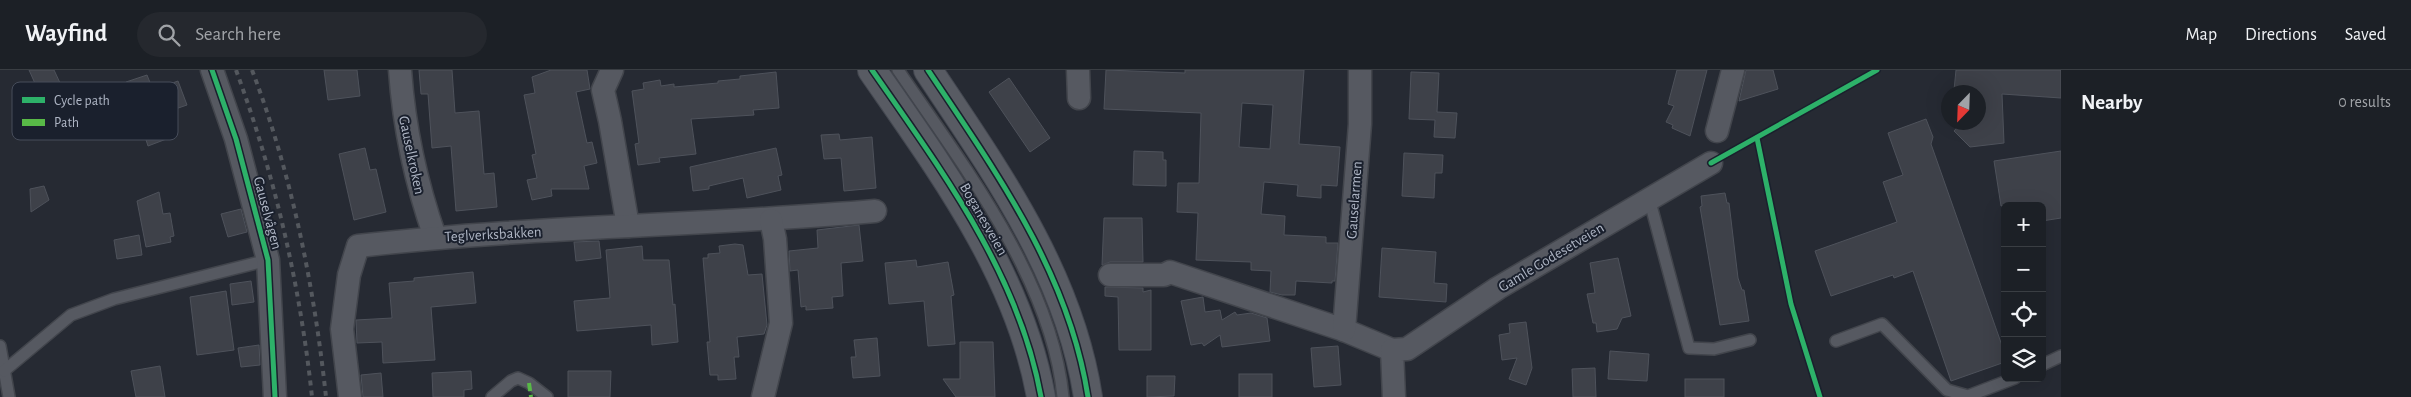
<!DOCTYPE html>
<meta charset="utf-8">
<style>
:root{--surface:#1c2026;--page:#25282e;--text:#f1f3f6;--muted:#a0a3a7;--line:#3a3e43}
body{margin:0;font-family:"Alegreya Sans",sans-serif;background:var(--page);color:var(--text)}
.controls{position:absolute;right:15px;bottom:15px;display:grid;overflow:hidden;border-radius:8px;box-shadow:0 5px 20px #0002}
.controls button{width:45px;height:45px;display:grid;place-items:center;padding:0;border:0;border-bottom:1px solid var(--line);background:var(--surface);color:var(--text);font:25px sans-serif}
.compass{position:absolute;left:1941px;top:15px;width:45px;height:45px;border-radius:50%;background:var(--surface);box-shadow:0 5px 20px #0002;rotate:203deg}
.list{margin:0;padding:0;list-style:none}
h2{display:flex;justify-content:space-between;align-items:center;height:65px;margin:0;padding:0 20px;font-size:21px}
h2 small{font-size:16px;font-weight:400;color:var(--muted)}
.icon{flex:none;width:28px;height:28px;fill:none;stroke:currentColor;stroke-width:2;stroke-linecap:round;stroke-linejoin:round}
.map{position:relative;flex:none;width:2061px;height:327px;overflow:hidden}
header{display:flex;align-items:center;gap:30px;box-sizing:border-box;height:70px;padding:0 25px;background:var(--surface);border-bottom:1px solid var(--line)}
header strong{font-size:24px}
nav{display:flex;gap:28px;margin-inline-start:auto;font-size:18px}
.search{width:350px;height:45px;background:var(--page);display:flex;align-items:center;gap:12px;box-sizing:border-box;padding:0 18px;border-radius:28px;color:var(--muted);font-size:19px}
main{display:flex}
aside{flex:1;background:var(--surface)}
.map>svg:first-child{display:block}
.building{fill:#3e4149;stroke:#4e525b;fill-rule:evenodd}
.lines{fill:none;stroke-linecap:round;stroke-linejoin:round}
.service-casing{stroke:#42454c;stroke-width:14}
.minor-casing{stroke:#42454c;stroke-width:25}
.primary-casing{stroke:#434750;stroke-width:30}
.service{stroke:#565961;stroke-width:11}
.minor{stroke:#565961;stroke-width:22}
.primary{stroke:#585b63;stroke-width:28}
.rail{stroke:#54585e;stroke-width:4;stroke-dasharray:5 5;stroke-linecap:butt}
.quiet{stroke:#58b947;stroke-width:4;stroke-dasharray:8 4;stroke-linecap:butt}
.cycleway-casing{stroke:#1a202d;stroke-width:8}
.cycleway{stroke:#2db169;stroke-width:5}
.labels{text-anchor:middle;stroke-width:4;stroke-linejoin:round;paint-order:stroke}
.street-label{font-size:15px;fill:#afb6c5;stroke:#1a202d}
.key{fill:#1a202d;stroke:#474d5b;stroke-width:1}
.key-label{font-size:14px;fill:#afb6c5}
</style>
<header>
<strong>Wayfind</strong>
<div class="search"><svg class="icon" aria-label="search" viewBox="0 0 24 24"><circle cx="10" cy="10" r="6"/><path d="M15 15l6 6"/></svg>Search here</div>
<nav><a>Map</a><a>Directions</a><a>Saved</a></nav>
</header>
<main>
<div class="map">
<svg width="2061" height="327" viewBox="0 0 2061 327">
<rect width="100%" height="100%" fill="#262a33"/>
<g class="building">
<path d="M29,0H54L68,30L85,22L94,41L55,58Z"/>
<path d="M324,0H357L360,26L328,30Z"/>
<path d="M419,0H452L455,43L479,41L484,104L494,103L497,137L456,141L451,76L432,78L428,24H421Z"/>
<path d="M551,0H587L590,19L576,22L587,73L592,72L597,93L584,96L589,119H551L552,126L532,130L527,110L537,108L532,85L536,84L524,25L535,23L532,7Z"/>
<path d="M1106,0L1185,3V0H1304L1299,74L1340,77L1337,116L1321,115V128L1297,126L1298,115L1264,112L1261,144L1285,146L1284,165L1326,167V173H1338L1335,211H1332V213L1296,211L1295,225H1282L1270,222L1271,201L1251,200V192L1196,190L1198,143L1177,142L1178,113H1199L1201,43L1104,39ZM1242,33L1273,35L1270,79L1239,77Z"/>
<path d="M1677,0H1707L1690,66L1672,58L1673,55L1666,52L1674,36L1668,34Z"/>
<path d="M1746,0H1773L1778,19L1739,31Z"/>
<path d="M1956,0H2061V28L2002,24L2004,73L1970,77L1954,61L1962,52H1978V22L1954,20Z"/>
<path d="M776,2L779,38L753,40L754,45L691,49L696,84L659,88L660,92L638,95L635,74L639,73L632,21L644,19L643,13L660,10L661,16L674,14V17L718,13V11L740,9V6Z"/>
<path d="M1411,2L1439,3L1437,42L1457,43L1455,68L1434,67L1435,50L1409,49Z"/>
<path d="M147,5L153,20L178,11L187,35L161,44L169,68L148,76L140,51L130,54L122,30L132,27L126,12Z"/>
<path d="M1009,8L1050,68L1030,82L989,22Z"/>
<path d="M1926,49L1933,67L1931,74L2005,284V292L1951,311L1913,201L1894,208L1893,205L1831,226L1815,181L1897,152L1883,112L1903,105L1888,63Z"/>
<path d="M839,64L840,70L872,67L876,118L844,121L841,88L824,89L821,65Z"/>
<path d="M365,78L370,100L376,99L386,142L354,150L339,84Z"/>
<path d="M776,78L782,105L778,106L781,120L747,128L743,108L709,116V119L693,121L690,97Z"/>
<path d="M1134,81L1163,82V90H1166V116L1133,115Z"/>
<path d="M2061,81V148L2042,151V136H2001L1994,91Z"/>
<path d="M1404,83L1443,85L1442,103H1435L1434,128L1402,126Z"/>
<path d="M44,116L49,130L31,142L30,119Z"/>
<path d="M159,122L163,144L170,143L174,166L170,167L171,172L146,177L137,131Z"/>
<path d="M1725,123L1727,133H1729L1738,208L1742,220H1744L1749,251L1720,255L1700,137L1702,136L1701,126Z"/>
<path d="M241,139L247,162L228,167L221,144Z"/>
<path d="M1104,148H1142L1143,192H1110L1102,195Z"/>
<path d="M859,155L863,191L841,193L843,226L832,227L833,238L806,240V236L801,237L798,200L790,201L789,181L818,178L817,160Z"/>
<path d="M139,165L142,185L117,189L114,170Z"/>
<path d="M599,171L601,188L576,191L574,172Z"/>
<path d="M735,174L743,175L748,205L762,204L767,255L764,264L737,267L739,287H734L736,309L718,310V305H710L707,272H710L703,188H708V184L720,183L719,176Z"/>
<path d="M642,176L643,190H669L673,235L675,234L678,272L652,275L651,255L577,261L574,231L610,228L606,180Z"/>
<path d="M1382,178L1436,182L1434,213L1447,214L1446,232L1379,227Z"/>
<path d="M1618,188L1631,246L1622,248L1617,259L1597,262L1596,253H1593L1587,224L1595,223L1590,193Z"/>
<path d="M916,190L917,197L948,192L954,225L951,226L955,274L928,276L924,231L889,234L885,193Z"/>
<path d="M473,202L476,233L431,237L435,290L383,293L382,272L357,273L356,250L392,248L389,213L414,211V208Z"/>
<path d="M251,211L254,232L232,235L230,214Z"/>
<path d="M1105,217L1143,218V222L1151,220V280H1119L1118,227L1105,226Z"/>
<path d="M226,221L234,280L197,285L190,227Z"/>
<path d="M1203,227L1205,242L1220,240L1222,250L1235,242L1237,245L1251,243L1267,248L1270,271L1222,277L1220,265L1204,276L1202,273L1191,275L1181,231Z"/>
<path d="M1526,252L1532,298L1526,315L1509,309L1517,288L1502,290L1499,265L1510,263L1509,254Z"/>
<path d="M877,268L880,306L853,308L851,287H856L854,270Z"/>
<path d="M960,272H993L995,327H956L943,309H960Z"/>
<path d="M259,275L260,295L241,297L238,278Z"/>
<path d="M1338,276L1341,315L1314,317L1311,278Z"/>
<path d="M1610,281L1649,284L1647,311L1608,309Z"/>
<path d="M160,296L165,327H136L131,301Z"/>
<path d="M1595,298L1596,327H1573L1572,299Z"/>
<path d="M471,301L472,319L464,320V327H433L432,303Z"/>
<path d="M568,301H611L610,327H568Z"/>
<path d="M381,303L383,327H363L361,305Z"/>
<rect x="1239" y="304" width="33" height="23"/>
<path d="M1147,306H1175L1174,326L1147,327Z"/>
<rect x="1685" y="309" width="39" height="18"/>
</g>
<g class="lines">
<defs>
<g id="service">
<path d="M898,0C963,95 1052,210 1063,327"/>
<path d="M1649,128L1689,278L1714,279L1750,270"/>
<path d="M1836,271L1882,254L1947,320L1968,326L2015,308"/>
<path d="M0,276L9,327"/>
<path d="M2042,295L2061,286"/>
<path d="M4,301L71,245L114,229L268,190"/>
<path d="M492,327L511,311L518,308L529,313L547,327"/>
</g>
<g id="minor">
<path d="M212,0L236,69L268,190L275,327"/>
<path d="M400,0C404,57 416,113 435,167"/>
<path d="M612,0L603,20L610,51L628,156"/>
<path d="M1078,0L1079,28"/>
<path d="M1717,61L1733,0"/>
<path d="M1110,205H1164L1170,202L1344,260L1392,280"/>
<path d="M1344,260L1360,54V0"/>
<path d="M350,327L342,259L349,205L358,176C530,156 703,156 875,141"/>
<path d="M763,327L781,253L775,169L771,150"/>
<path d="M1394,327L1392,280L1407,279L1498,218L1711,93"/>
</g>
<g id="primary">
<path d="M872,0C942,101 1019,204 1041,327"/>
<path d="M928,0C996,102 1069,203 1088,327"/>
</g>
</defs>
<use href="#service" class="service-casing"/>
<use href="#minor" class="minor-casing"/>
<use href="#primary" class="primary-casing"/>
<use href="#service" class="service"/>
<use href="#minor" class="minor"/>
<use href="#primary" class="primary"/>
<g class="rail">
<path d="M236,0C275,106 300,215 312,327"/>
<path d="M252,0C292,105 314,216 326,327"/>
</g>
<path class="quiet" d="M529,313L531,327"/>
<defs>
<g id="cycleway">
<path d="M212,0L236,69L268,190L275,327"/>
<path d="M872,0C942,101 1019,204 1041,327"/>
<path d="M928,0C996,102 1069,203 1088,327"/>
<path d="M1757,68L1791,234L1820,327"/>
<path d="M1711,93L1877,0"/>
</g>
</defs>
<use href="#cycleway" class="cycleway-casing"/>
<use href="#cycleway" class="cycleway"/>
</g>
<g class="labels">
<g class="street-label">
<text transform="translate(412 85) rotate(78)" y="5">Gauselkroken</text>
<text transform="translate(1354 130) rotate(-86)" y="5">Gauselarmen</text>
<text transform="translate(268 143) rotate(75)" y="5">Gauselvågen</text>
<text transform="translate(984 149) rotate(60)" y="5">Boganesveien</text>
<text transform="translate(493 164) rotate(-3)" y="5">Teglverksbakken</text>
<text transform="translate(1551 187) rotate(-31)" y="5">Gamle Godesetveien</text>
</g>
</g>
<rect x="12" y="12" width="166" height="58" rx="8" class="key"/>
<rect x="22" y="27" width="23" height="6" fill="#2db169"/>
<rect x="22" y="49" width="23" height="7" fill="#58b947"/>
<g class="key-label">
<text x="54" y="35">Cycle path</text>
<text x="54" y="57">Path</text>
</g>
</svg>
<div class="controls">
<button>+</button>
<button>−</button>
<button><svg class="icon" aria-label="locate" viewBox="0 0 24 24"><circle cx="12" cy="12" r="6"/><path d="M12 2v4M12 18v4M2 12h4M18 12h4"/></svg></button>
<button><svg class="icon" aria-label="layers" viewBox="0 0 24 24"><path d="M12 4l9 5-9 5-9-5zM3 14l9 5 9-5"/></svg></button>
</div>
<svg class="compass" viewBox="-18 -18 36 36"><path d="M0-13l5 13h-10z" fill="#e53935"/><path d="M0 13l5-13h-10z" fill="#a0a3a7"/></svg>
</div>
<aside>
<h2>Nearby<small>0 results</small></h2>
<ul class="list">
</ul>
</aside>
</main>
